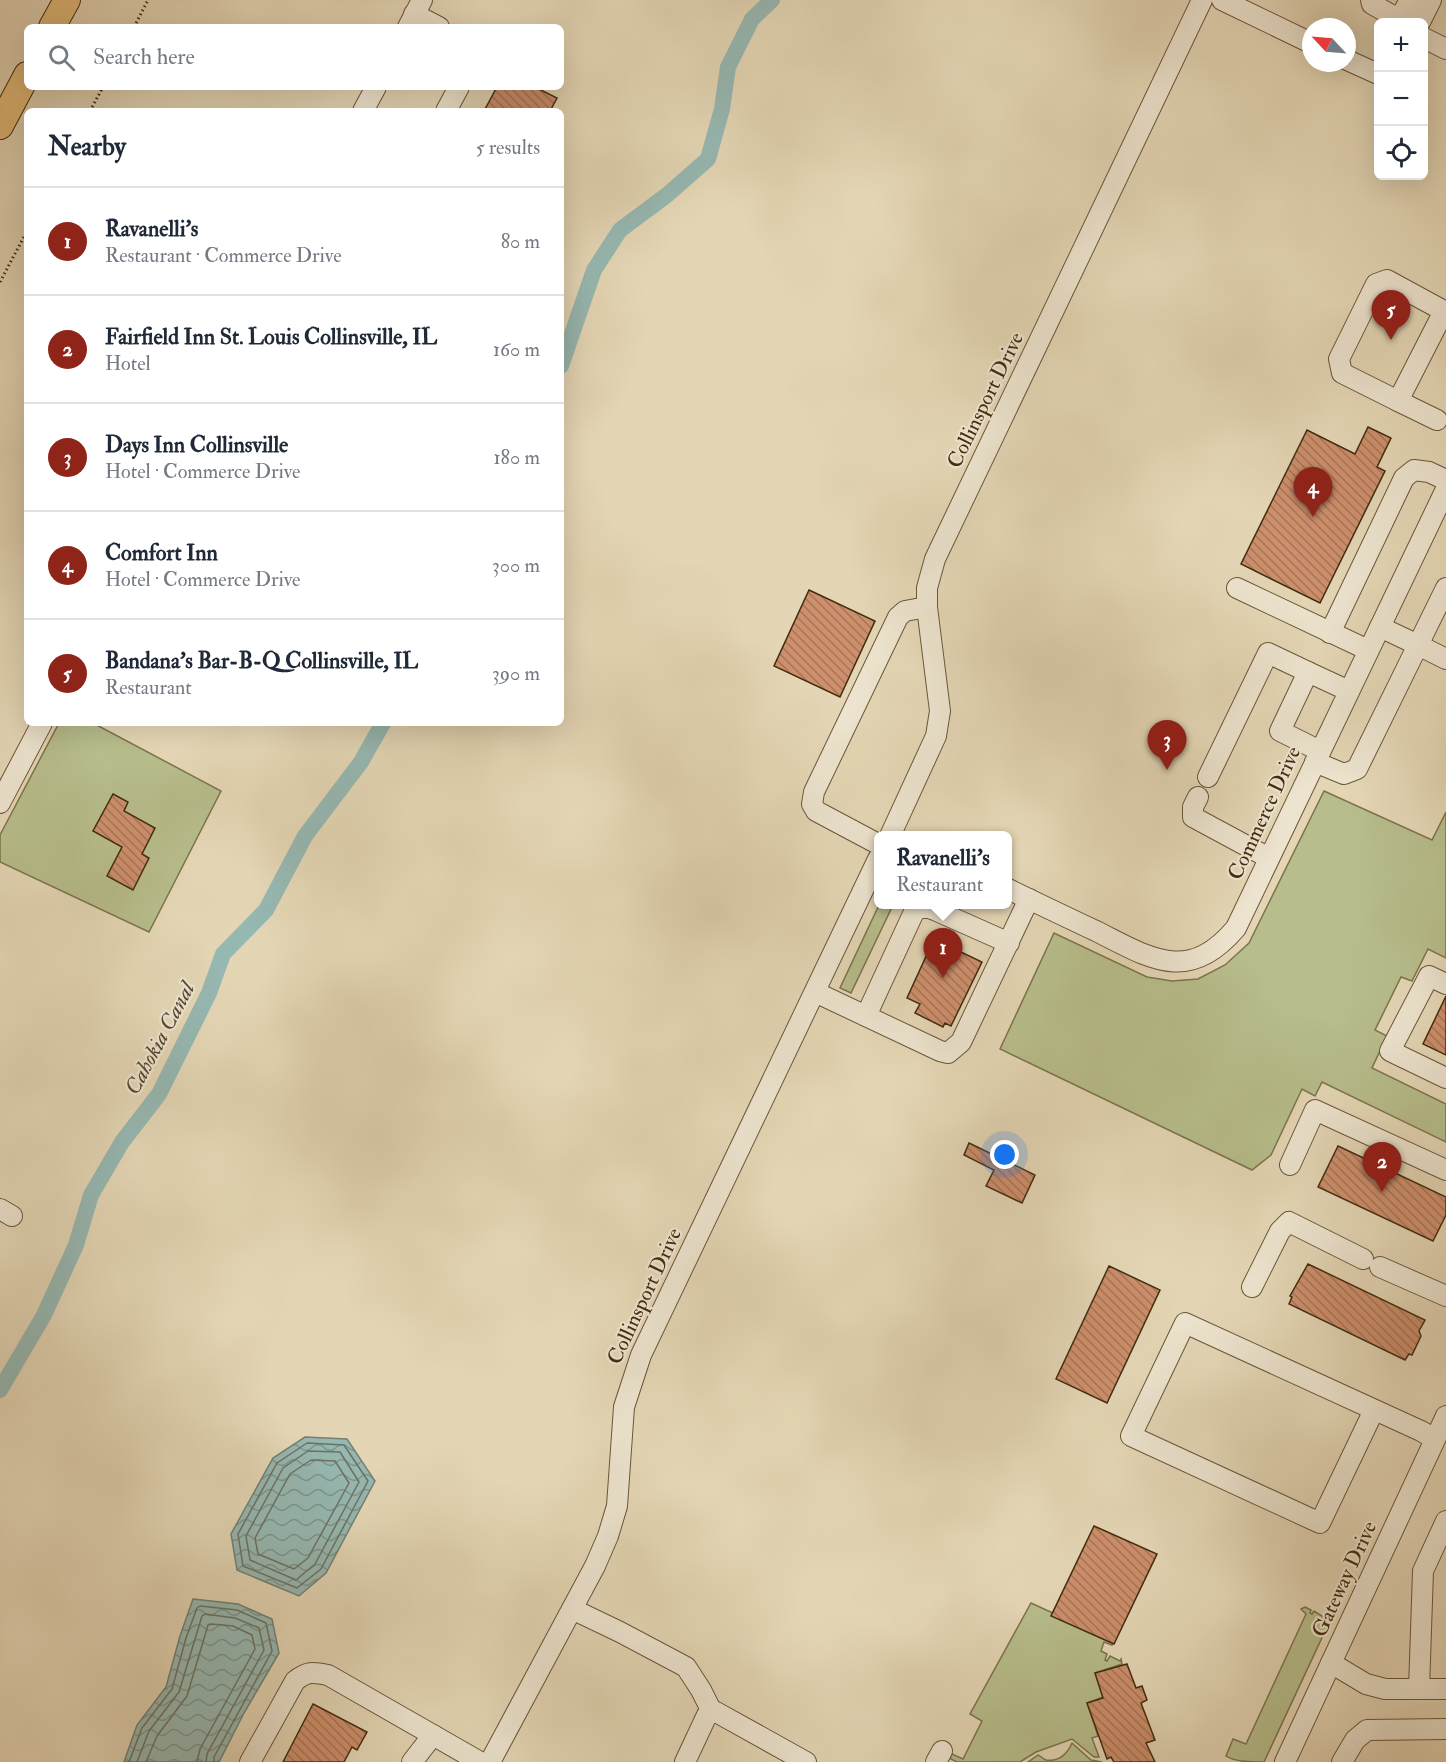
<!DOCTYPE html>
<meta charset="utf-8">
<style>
:root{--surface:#fff;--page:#f6f6f7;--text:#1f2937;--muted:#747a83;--line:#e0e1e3;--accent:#8f2418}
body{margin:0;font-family:"IM FELL Double Pica",serif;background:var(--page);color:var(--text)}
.controls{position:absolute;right:18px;top:18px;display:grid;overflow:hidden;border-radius:9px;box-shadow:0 6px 24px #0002}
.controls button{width:54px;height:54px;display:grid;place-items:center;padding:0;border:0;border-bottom:2px solid var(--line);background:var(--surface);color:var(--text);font:30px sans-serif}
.compass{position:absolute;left:1302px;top:18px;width:54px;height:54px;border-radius:50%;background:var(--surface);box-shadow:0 6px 24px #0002;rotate:296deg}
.you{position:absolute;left:1005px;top:1155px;width:21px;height:21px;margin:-15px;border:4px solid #fff;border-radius:50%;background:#1a73e8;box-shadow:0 0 0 9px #1a73e833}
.badge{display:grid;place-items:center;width:39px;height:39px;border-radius:50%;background:var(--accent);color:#fff;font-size:20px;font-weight:700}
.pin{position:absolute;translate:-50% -50px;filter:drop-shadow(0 2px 3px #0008)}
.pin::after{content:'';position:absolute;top:32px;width:21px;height:18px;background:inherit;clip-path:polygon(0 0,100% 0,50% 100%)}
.popup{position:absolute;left:874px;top:831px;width:138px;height:78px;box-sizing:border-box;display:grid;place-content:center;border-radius:9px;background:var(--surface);filter:drop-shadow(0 2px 4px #0005);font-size:20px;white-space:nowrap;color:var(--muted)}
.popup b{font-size:22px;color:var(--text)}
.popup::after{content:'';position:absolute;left:50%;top:100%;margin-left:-12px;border:12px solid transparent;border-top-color:var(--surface)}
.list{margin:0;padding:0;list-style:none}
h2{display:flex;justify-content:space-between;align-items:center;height:78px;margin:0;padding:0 24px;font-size:26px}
h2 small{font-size:20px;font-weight:400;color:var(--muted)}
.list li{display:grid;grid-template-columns:39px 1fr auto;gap:18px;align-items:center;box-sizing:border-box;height:108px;padding:0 24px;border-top:2px solid var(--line)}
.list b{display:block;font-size:22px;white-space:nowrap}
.list p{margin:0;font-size:20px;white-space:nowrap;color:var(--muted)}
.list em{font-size:20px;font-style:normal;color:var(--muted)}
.icon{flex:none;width:33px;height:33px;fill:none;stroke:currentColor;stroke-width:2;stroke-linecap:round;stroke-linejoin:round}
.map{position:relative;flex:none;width:1446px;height:1762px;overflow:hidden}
.search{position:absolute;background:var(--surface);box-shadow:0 6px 24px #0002;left:24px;top:24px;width:540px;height:66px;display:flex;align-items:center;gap:15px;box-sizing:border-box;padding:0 21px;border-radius:9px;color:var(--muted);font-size:22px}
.panel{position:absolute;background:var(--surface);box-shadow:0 6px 24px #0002;left:24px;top:108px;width:540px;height:618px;border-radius:9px}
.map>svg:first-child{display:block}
.grass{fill:#b7bd8b;stroke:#7c744d;stroke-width:1.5}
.water{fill:url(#water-waves);stroke:#748071;stroke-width:1.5}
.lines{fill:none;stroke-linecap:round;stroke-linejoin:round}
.shore{stroke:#6c7260;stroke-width:1.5}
.canal{stroke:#96b8b2;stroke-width:16}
.building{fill:url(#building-back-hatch);stroke:#412c0f;stroke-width:1.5}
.minor-casing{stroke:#6a5638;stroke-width:22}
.major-casing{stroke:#412c0f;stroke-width:28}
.path{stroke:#412c0f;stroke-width:3;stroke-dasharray:1.5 3;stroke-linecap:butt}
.minor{stroke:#ede4cf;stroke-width:20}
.major{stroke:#e2bb7a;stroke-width:26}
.labels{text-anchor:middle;stroke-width:4.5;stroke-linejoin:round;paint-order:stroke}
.street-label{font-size:21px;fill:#412c0f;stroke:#ede4cf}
.water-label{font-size:22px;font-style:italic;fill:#524830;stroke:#ede4cf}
</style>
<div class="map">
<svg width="1446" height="1762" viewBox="0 0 1446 1762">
<defs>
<pattern id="water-waves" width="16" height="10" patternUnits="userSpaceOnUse" patternTransform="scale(1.5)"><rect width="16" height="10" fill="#96b8b2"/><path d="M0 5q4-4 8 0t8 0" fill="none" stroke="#7c968f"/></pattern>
<pattern id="building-back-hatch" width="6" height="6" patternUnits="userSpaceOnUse" patternTransform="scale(1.5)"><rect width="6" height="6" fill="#cd8f6c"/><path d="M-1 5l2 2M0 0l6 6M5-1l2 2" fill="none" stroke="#a87557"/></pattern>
</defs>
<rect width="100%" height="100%" fill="#e4d6b5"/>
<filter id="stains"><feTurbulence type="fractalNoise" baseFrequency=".00333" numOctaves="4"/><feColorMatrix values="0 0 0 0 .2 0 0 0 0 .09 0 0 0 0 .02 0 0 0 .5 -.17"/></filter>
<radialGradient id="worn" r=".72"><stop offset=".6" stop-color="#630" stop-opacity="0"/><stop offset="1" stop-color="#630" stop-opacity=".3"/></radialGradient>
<g class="grass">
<path d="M59,723H93L221,791L149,932L0,862V835Z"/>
<path d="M1324,791L1432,840L1446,812V958L1428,949L1412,981L1401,977L1375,1030L1387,1036L1372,1068L1446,1104V1142L1322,1082L1315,1096L1302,1089L1271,1155L1252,1170L1000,1049L1054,933L1147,977L1172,981L1198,979L1225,965L1249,943Z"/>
<path d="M879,905H893L851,993L840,988Z"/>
<path d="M1031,1603L1114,1641L1112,1645L1104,1642L1101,1651L1107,1654L1105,1660L1107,1661L1110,1656L1120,1661L1121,1659L1122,1664L1095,1673L1103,1697L1087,1703L1098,1736L1092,1738L1099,1757H1094L1072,1739L1036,1752L1020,1762H957L951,1759L950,1755L952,1754L963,1759L982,1721L970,1714Z"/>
<path d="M1305,1607L1311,1610L1310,1613L1312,1614L1314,1611L1322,1616L1327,1627L1264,1762C1251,1762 1235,1762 1226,1756L1233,1739L1246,1744L1306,1614L1301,1609Z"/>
<path d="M1072,1743L1091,1760L1102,1762H1028L1038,1755C1041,1756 1043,1759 1046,1760C1060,1762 1068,1752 1072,1743Z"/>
</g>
<g class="water">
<path d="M305,1437L347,1439L375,1481L326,1573L299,1596L237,1570L231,1534L273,1458Z"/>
<path d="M193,1599L238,1604L272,1619L279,1653L244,1713L219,1762H124L137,1725L166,1687L180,1636Z"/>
</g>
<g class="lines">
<g class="shore">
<path d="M307,1443L344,1445L368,1481L321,1569L297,1588L243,1566L238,1534L277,1463Z"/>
<path d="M308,1451L340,1452L359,1482L315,1564L296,1580L250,1560L246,1536L283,1468Z"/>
<path d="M311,1460L335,1461L349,1483L308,1558L294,1569L258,1554L255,1538L290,1474Z"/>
<path d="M129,1762L142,1728L172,1689L186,1638L197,1608L200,1606L237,1610L266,1623L272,1651L214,1757V1762"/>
<path d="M137,1762L149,1731L179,1692L202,1616L205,1614L235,1618L259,1628L264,1650L207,1754L206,1762"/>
<path d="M146,1762L157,1736L187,1696L208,1625L211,1624L233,1626L252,1635L255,1649L200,1749L197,1762"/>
</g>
<g class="canal">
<path d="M561,366L594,270L620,230L667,195L708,159L722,109L728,67L752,19L772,0"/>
<path d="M0,1390L44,1315L76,1245L91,1195L122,1142L159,1094L209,993L223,954L266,910L305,836L361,762L383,723"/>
</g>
</g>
<g class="building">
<path d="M497,87H535L557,98L550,111H484Z"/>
<path d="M1368,427L1391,438L1377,467L1385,471L1320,603L1241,564L1307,430L1355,454Z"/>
<path d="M809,590L875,621L840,697L774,666Z"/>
<path d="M113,794L128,802L124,811L155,828L142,854L149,858L133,890L107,876L122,847L93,831Z"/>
<path d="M934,939L982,962L951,1026L945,1023L943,1027L915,1013L920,1004L907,998Z"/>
<path d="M1446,996V1055L1423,1044Z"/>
<path d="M969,1143L1035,1175L1022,1203L986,1186L994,1170L964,1155Z"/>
<path d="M1338,1146L1446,1197V1215L1433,1241L1318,1187Z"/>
<path d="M1308,1264L1425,1320L1419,1331L1421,1336L1412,1355L1409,1354L1405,1360L1289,1304L1292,1297L1290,1296Z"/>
<path d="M1109,1266L1160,1290L1107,1403L1056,1379Z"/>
<path d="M1094,1526L1157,1554L1114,1644L1051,1616Z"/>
<path d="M1127,1664L1136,1688L1142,1686L1147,1700L1141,1703L1155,1740L1146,1743L1155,1762H1114L1111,1757L1107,1759L1087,1703L1103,1698L1095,1673Z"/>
<path d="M313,1704L367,1732L357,1750L352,1747L344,1762H283Z"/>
</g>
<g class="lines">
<defs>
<g id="minor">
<path d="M1222,0L1311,43"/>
<path d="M1371,0L1372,4L1393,16L1402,14L1410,0"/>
<path d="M414,14L439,27"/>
<path d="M1420,22L1431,0"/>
<path d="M408,27L422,0"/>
<path d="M1424,38L1446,49"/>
<path d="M1347,60L1378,74"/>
<path d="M363,111L376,87"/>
<path d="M446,111L459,87"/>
<path d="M1398,401L1342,373L1339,359L1376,284L1387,280L1444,311"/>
<path d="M1437,420L1398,401L1444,311H1446"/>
<path d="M1237,588L1368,650"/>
<path d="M1380,627L1418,645L1446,588"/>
<path d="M1330,633L1404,478L1414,470L1429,472L1446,480"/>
<path d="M1308,672L1349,691"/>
<path d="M1315,762L1344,774L1357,769L1418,645L1446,659"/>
<path d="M1208,777L1268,653L1308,672L1280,731L1320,751"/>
<path d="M1198,797L1193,807V817L1269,858"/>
<path d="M0,803L42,723"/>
<path d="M890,836L936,736L940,711L927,607V588L935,559L1202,0"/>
<path d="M878,844L816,811L812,804L814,792L898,617L905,611L927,607"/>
<path d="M1008,889C1037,903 1066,917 1096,931C1150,958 1188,985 1236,928L1446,489"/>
<path d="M1446,984L1429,976L1390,1051L1446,1078"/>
<path d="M815,992L940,1051L948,1053L961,1042L1029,899"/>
<path d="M866,1016L913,914L918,908H929L937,911L1009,943"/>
<path d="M1290,1165L1315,1110L1446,1170"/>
<path d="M0,1209L12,1216"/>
<path d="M1380,1267L1446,1296"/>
<path d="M1252,1287L1280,1231L1289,1222L1363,1259"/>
<path d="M1374,1410L1320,1523L1131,1436L1185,1323L1421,1431L1435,1439"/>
<path d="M572,1609L620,1632L686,1667L701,1690L712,1712"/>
<path d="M1331,1663L1366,1684L1385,1689H1446"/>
<path d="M1419,1689L1423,1571L1446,1521"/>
<path d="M250,1762L295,1681C307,1671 313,1672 328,1675L480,1762"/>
<path d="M412,1762L433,1735"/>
<path d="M490,1762L595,1566L608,1536L617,1506L624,1407L641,1355L878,859"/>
<path d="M685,1762L707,1715L716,1712L806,1762"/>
<path d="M936,1762L942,1751"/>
<path d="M1285,1762L1446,1416"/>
<path d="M1342,1762L1355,1740L1367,1730L1446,1729"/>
</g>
<g id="major">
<path d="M52,27L67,0"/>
<path d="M0,126L27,75"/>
</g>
</defs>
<use href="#minor" class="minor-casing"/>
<use href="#major" class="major-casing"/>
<g class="path">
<path d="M134,27L148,0"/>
<path d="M90,111L103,87"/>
<path d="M0,282L27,231"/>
</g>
<use href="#minor" class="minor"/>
<use href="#major" class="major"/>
</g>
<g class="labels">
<g class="street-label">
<text transform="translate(985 400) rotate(-64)" y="7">Collinsport Drive</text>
<text transform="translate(1264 813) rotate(-65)" y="7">Commerce Drive</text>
<text transform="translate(644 1296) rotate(-65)" y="7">Collinsport Drive</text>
<text transform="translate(1344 1579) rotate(-65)" y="7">Gateway Drive</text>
</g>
<g class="water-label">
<text transform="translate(159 1038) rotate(-62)" y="8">Cahokia Canal</text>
</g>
</g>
<rect width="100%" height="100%" filter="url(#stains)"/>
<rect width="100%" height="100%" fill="url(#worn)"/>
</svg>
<div class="controls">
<button>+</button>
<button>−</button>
<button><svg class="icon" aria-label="locate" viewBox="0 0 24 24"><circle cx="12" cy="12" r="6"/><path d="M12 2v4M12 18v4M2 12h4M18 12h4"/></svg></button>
</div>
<svg class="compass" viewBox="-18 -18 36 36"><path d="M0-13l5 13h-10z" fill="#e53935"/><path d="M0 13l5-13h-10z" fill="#747a83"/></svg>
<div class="you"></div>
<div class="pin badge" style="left:943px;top:978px">1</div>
<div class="popup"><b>Ravanelli's</b>Restaurant</div>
<div class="pin badge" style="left:1382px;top:1192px">2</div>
<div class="pin badge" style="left:1167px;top:770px">3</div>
<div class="pin badge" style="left:1313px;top:517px">4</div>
<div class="pin badge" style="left:1391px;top:340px">5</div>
<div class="search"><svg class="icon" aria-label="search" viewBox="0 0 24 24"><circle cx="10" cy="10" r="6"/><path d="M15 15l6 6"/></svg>Search here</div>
<section class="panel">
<h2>Nearby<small>5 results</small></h2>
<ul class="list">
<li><span class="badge">1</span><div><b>Ravanelli's</b><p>Restaurant · Commerce Drive</p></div><em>80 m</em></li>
<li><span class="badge">2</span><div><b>Fairfield Inn St. Louis Collinsville, IL</b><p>Hotel</p></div><em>160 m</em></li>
<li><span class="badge">3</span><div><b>Days Inn Collinsville</b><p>Hotel · Commerce Drive</p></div><em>180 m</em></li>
<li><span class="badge">4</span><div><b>Comfort Inn</b><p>Hotel · Commerce Drive</p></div><em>300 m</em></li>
<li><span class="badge">5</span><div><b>Bandana's Bar-B-Q Collinsville, IL</b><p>Restaurant</p></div><em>390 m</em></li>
</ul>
</section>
</div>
